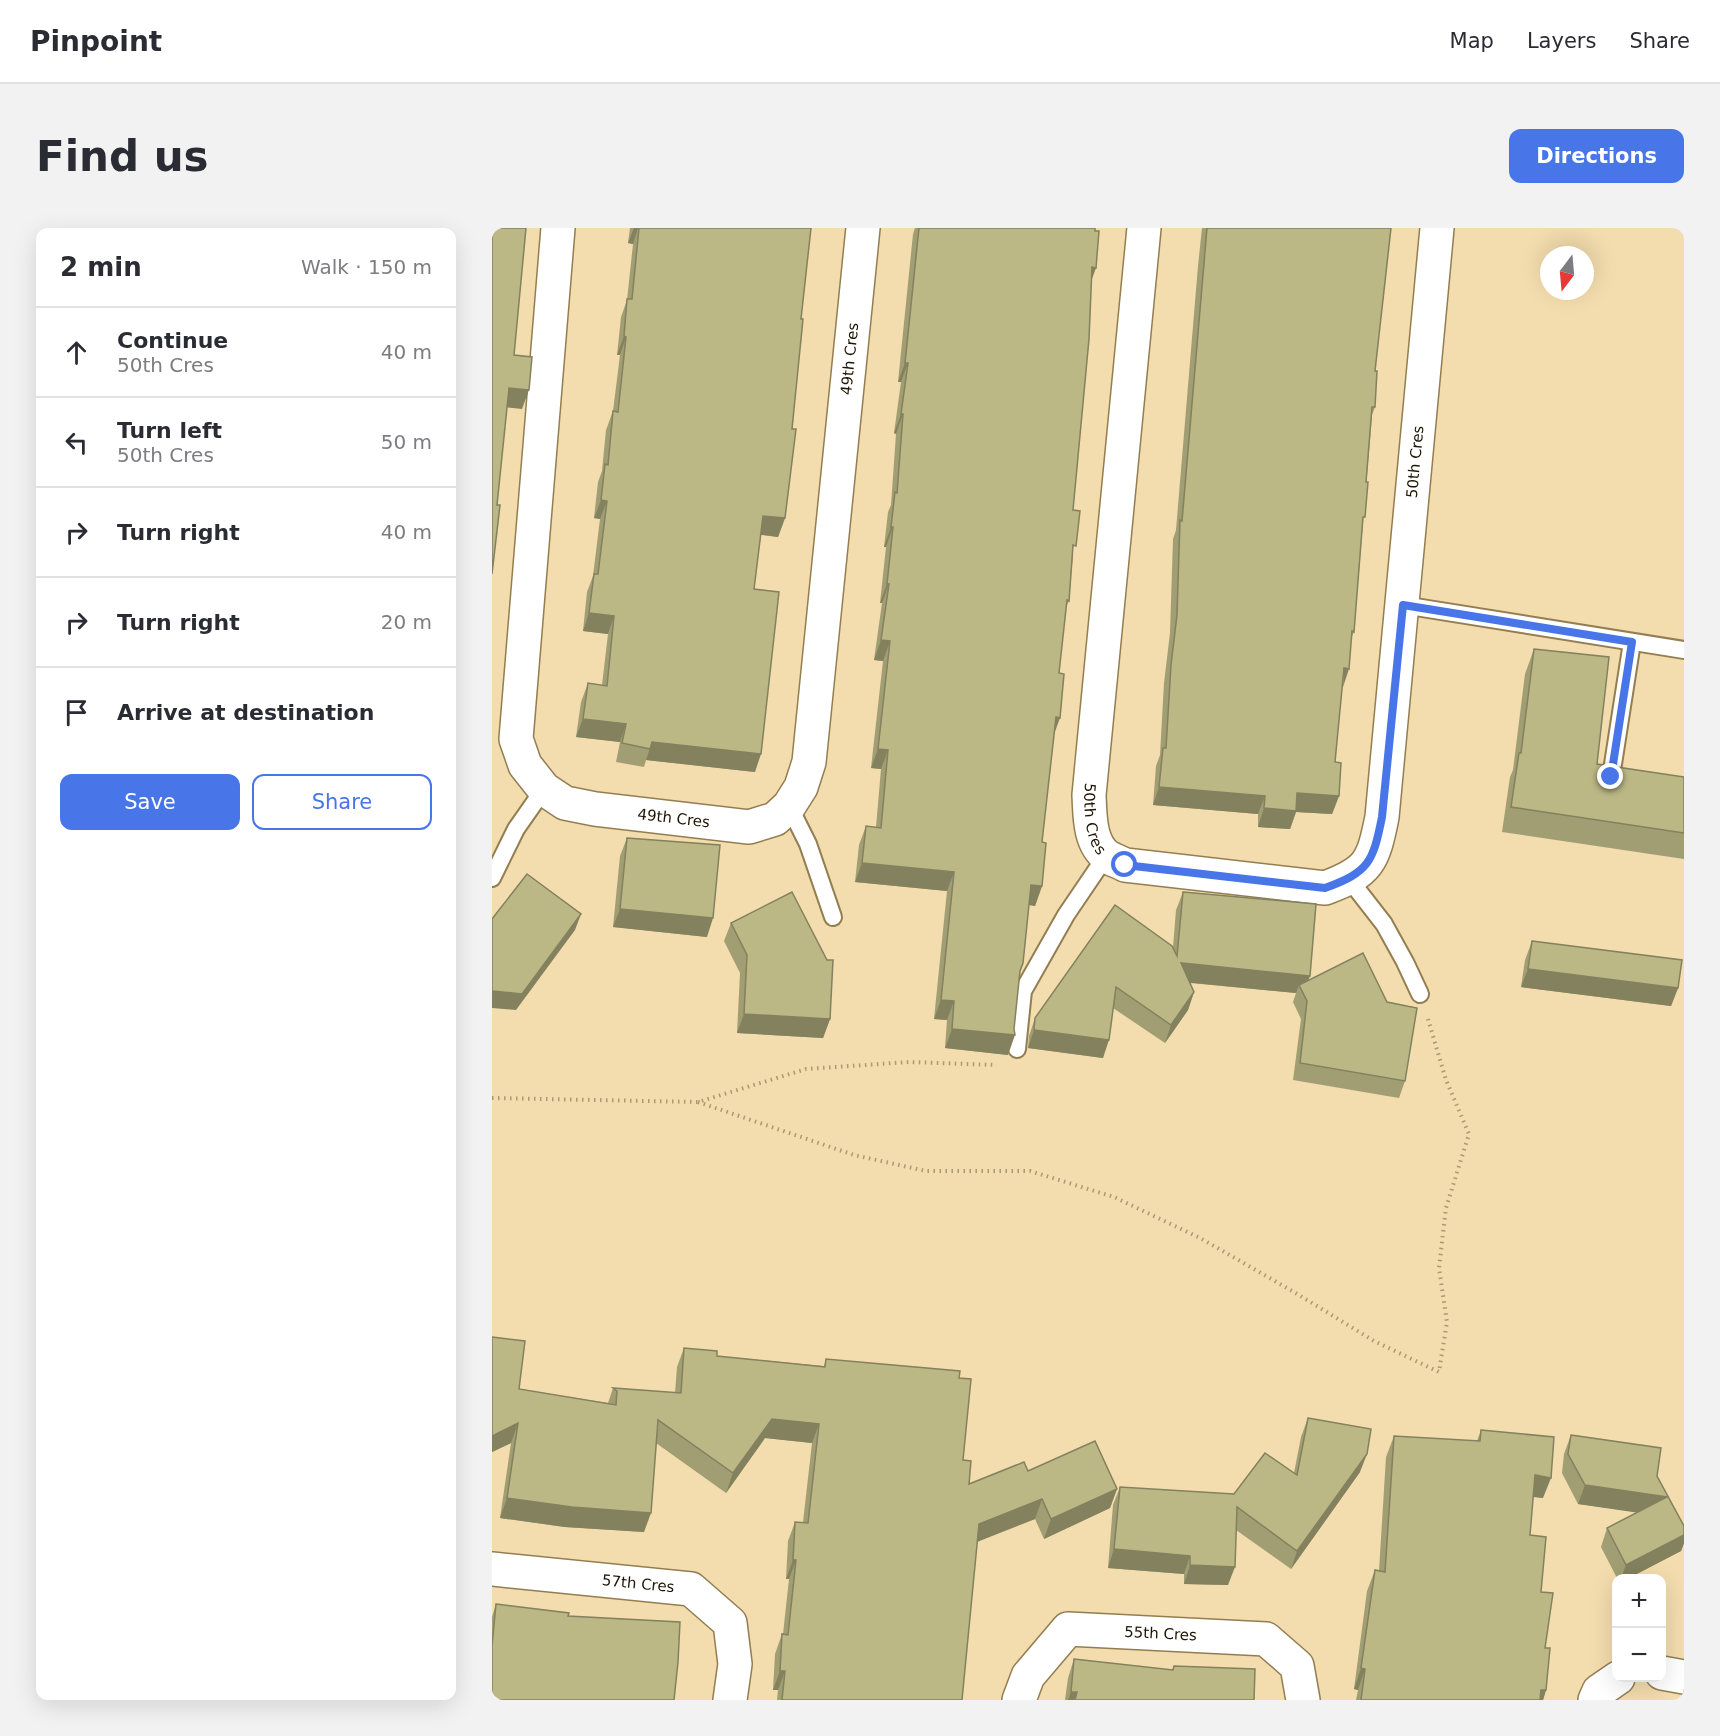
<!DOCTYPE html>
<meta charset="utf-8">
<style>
:root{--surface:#fff;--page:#f2f2f3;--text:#2b2b33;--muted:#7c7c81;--line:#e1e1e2;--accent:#4875e7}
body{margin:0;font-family:"DejaVu Sans",sans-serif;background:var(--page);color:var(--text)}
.controls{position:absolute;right:18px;bottom:18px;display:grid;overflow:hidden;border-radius:12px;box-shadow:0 6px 24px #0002}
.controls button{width:54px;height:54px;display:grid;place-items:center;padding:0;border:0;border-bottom:2px solid var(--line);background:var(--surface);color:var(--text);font:30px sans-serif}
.compass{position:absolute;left:1048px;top:18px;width:54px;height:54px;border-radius:50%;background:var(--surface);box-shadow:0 6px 24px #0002;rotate:196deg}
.stop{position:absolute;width:18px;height:18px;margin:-14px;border:4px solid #4875e7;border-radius:50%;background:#fff}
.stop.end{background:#4875e7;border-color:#fff;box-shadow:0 2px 6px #0008}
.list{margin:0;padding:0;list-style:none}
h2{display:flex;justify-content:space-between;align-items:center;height:78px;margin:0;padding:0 24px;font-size:26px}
h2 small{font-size:20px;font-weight:400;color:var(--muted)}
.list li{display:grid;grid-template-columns:39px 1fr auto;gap:18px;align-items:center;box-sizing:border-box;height:90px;padding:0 24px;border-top:2px solid var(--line)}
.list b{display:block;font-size:22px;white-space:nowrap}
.list p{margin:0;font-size:20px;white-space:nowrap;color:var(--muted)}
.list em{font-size:20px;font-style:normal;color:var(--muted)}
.actions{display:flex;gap:12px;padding:18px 24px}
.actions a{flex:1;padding:14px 0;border:2px solid var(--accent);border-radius:12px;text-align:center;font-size:21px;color:var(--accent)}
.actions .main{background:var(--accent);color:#fff}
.icon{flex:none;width:33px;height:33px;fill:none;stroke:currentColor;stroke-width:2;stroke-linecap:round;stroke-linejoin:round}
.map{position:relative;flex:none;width:1192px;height:1472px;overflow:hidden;border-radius:12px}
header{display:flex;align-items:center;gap:36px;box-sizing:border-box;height:84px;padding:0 30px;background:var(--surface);border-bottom:2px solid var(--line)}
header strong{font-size:28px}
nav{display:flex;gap:33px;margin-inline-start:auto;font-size:21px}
.intro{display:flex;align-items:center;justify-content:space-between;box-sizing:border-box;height:144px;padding:0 36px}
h1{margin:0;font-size:42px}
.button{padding:15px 27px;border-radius:12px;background:var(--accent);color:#fff;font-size:21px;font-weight:700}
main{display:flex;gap:36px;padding:0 36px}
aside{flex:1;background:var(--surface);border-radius:12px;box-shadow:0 6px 24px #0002}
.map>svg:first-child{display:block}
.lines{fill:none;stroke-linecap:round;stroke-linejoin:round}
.service-casing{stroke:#937e51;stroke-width:20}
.minor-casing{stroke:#937e51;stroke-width:36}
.path{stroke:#ab9974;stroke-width:4;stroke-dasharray:1.5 4.5;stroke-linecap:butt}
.service{stroke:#fff;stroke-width:16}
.minor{stroke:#fff;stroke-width:33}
.wall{fill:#a19e73}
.shaded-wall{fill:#83815e}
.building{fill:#bbb886;stroke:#83815e;stroke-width:1.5}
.route{stroke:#4875e7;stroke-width:8}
.labels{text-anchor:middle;stroke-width:6;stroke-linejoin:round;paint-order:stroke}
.street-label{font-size:15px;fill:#1e1604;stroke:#fff}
</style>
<header>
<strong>Pinpoint</strong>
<nav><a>Map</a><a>Layers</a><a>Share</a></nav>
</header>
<div class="intro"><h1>Find us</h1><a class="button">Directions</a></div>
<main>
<aside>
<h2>2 min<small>Walk · 150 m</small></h2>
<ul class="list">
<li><svg class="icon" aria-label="ahead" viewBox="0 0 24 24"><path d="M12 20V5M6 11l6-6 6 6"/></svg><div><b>Continue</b><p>50th Cres</p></div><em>40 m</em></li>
<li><svg class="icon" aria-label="left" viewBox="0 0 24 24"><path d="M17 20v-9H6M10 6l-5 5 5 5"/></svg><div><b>Turn left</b><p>50th Cres</p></div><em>50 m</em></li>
<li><svg class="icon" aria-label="right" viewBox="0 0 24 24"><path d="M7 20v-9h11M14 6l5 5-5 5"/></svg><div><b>Turn right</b></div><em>40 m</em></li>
<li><svg class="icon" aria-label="right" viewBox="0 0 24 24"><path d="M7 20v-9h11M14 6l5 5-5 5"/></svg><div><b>Turn right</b></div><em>20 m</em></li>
<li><svg class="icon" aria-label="arrive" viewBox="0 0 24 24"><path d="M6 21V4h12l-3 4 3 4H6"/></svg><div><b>Arrive at destination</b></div></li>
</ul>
<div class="actions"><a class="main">Save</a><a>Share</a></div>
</aside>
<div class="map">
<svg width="1192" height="1472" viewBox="0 0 1192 1472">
<rect width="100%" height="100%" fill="#f3dcad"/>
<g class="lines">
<defs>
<g id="service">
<path d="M911,377L1192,422"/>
<path d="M1119,549L1140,414"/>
<path d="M297,578L316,616L341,689"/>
<path d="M0,650L24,601L52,561"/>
<path d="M857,651L892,696L913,734L928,766"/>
<path d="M525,821L531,763L574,687L614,628"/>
</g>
<g id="minor">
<path id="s1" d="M66,0L24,511L33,537L52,561L73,575L103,581L257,599L283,591L297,578L309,559L317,534L371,0"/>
<path id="s2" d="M652,0L597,567C598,587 597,616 616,629C621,632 628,634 633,637L833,660C877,644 881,634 890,589L945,0"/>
<path id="s3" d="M0,1341L199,1361L238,1395L243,1436L238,1472"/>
<path d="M1170,1445L1192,1449"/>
<path id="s4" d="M527,1472L536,1448L576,1401L774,1411L805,1438L811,1472"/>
<path d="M1103,1472L1107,1463L1126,1450"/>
</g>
</defs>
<use href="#service" class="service-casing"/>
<use href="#minor" class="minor-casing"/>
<g class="path">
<path d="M0,870L206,874L314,841L417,834L504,837"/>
<path d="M206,874L362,927L434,943H538L622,969L708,1010L802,1064L882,1113L947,1144L955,1094L947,1040L954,980L977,906L954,852L936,791"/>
</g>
<use href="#service" class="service"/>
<use href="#minor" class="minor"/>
</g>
<g class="wall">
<path d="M138,0H319L309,91L293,290L286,309L269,307L262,361L263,544L154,532L152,539L124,534L128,514L84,509L89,474L96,455L110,457L116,406L91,403L95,364L101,348L108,291L102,290L106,254L110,243L114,202L121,183L128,127H125L129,89L135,72L141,16L136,15Z"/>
<path d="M423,0H603L581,282V327L577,373L574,379L567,445L562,508L550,614V658L543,678L537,677L531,735L527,745L516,827L453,820L455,792L442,791L455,663L363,654L367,617L374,598L384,599L389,541L379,540L391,433L382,432L390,375H388L394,319H392L396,284L399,277L404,206L402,205L409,154H406L421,6Z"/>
<path d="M710,0H899L883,143V179L880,187L862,404L859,410L850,459L843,534L847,568L840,586L804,584L798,601L766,599V586L661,577L664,538L668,527L672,455L678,405L681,311L684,302L706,38Z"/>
<path d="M1042,421L1105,536L1192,549V631L1010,604L1018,549L1021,542L1033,446Z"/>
<path d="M135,610L215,709L121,699L128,628Z"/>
<path d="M691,664L818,748L816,752L913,853L907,870L801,852L809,791L801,774L804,765L698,755L702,764L696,782L673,815L621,780L611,830L536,820L537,808L543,790L681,719L684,682Z"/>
<path d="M239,695L338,791L331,810L245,805L248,745L232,713Z"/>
<path d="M1040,713L1186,760L1179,778L1029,759L1033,732Z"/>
<path d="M0,1109L27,1161L116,1175L121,1160L183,1165L185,1139L192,1120L225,1128L332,1138L334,1131L467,1150L471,1232L477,1256L536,1243L625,1261L618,1280L552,1311L543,1291L485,1313L470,1472H285L286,1462H281L283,1426L290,1406H291L297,1351H294L296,1313L303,1294H311L320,1215L273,1210L234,1265L164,1215L152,1304L73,1299L8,1290L19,1215L0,1224Z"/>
<path d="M816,1190L868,1244L799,1341L744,1302L736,1357L692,1356V1346L616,1340L621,1277L628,1259L742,1266L802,1245L809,1209Z"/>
<path d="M989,1202L1051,1270L1041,1269L1038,1307L1049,1364L1053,1420L1054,1462L1051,1472H864L866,1462L862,1461L875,1363L883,1342L887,1343L894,1229L902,1208L985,1213Z"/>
<path d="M1079,1207L1165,1248L1192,1298V1315L1189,1323L1137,1350H1125L1109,1319L1115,1300L1146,1284L1086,1276L1070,1245L1072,1226Z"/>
<path d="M4,1376L76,1388L0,1472V1389Z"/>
<path d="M582,1431L680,1442L682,1438L762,1472H573L576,1450Z"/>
</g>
<g class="shaded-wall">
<path d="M142,0H146L141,16L136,15Z"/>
<path d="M600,39L604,40L597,59Z"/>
<path d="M132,108L134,109L128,127H125Z"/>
<path d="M413,135H416L409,154H406Z"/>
<path d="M17,160L37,162L30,181L10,179Z"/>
<path d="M409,186H411L404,206L402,205Z"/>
<path d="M109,272L115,273L108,291L102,290Z"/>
<path d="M271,288L293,290L286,309L265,306Z"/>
<path d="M399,299H401L394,319H392Z"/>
<path d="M395,356H397L390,375H388Z"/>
<path d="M97,385L122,388L116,406L91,403Z"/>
<path d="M389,412L398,413L391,433L382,432Z"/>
<path d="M852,440L857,441L851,459Z"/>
<path d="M564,489L568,490L561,509Z"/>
<path d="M91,491L134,496L128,514L84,509Z"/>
<path d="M160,514L269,526L263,544L154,532Z"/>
<path d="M386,521L396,522L389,541L379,540Z"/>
<path d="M667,559L773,568L766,586L661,577Z"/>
<path d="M805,565L847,568L840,586L804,584L798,601L766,599L772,580Z"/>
<path d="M370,635L462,644L455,663L363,654Z"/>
<path d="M539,657L550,658L543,678L532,676Z"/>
<path d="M128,681L221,690L215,709L121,699Z"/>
<path d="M89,686L83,702L24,782L0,780V763Z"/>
<path d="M689,735L818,748L811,766L807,757L804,765L682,753Z"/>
<path d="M1036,741L1186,760L1179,778L1029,759Z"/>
<path d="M702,764L696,782L673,815L679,797Z"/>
<path d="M449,772L462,773L455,792L442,791Z"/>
<path d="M252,786L338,791L331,810L245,805Z"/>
<path d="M460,801L523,807L516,827L453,820Z"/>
<path d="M542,802L617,812L611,830L536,820Z"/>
<path d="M280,1191L327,1196L320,1215L273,1210L234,1265L241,1245Z"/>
<path d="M26,1195L19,1215L0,1224V1208Z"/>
<path d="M875,1226L868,1244L799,1341L805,1323Z"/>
<path d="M1043,1247L1059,1250L1051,1270L1035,1268Z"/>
<path d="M1093,1257L1175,1269L1168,1288L1086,1276Z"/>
<path d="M625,1261L618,1280L552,1311L559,1291Z"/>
<path d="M15,1270L159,1285L152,1304L73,1299L8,1290Z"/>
<path d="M550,1271L543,1291L480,1316L487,1296Z"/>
<path d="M1192,1307V1315L1189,1323L1137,1350H1129L1134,1337Z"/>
<path d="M622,1321L698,1328L692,1346L616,1340Z"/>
<path d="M301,1332H304L297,1351H294Z"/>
<path d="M698,1337L743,1339L736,1357L692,1356Z"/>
<path d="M869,1440L873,1441L866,1462L862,1461Z"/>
<path d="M288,1443H293L286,1462H281Z"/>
<path d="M1049,1462H1054L1051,1472H1046Z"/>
<path d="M579,1464H585L582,1472H576Z"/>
</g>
<g class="building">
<path d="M0,0H34L22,127L40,129L37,162L17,160L5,277H8L0,346Z"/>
<path d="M147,0H319L309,91H311L300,201H304L293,290L271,288L262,361L287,364L269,526L160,514L158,521L130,515L134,496L91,491L96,455L115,458L122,388L97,385L102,346H106L115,273L109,272L113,236L116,237L121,183L126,184L134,109L132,108L135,71H140Z"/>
<path d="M427,0H603V3H607L604,40L600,39L597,111L581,282L588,283L584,318L581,317L577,373L575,372L567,445L572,446L568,490L564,489L550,614L554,615L550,658L539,657L531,735L528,743L522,801L523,807L460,801L462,773L449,772L462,644L370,635L374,598L389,600L396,522L386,521L398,413L389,412L397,356H395L401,299H399L403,264L405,265L411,186H409L416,135H413Z"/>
<path d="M715,0H899L883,143H885L883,179H880L874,254H876L873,289H871L862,404L860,403L857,441L852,440L843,534L849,535L847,568L805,565L804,583L772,580L773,568L667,559L671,520H674L679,437L685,387L688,292L690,293Z"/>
<path d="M1042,421L1117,429L1105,536L1192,549V605L1019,579L1027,525H1029Z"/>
<path d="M135,610L228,617L221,690L128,681Z"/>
<path d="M35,646L89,686L30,766L0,763V691Z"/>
<path d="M300,664L335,732H341L338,791L252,786L255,727L239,695Z"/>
<path d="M691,664L824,676L818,748L689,735L702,764L679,797L624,759L617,812L542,802L543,790L623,677L680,718L685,728Z"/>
<path d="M1040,713L1190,732L1186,760L1036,741Z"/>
<path d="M871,725L895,774L925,780L913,853L808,835L815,773L807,757Z"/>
<path d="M0,1109L33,1113L27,1161L124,1177L125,1163L121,1160L189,1165L192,1120L225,1123V1128L333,1139L334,1131L468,1143L467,1150L479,1151L471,1232L479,1233L477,1256L532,1234L536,1243L603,1213L625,1261L559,1291L550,1271L487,1296L470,1472H290L293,1443H288L290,1406L296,1407L304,1332H301L303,1294L316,1295L327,1196L280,1191L241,1245L166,1192L159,1285L80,1279L15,1270L26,1195L0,1208Z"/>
<path d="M816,1190L879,1201L875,1226L805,1323L745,1279L743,1339L698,1337V1328L622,1321L628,1259L742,1266L773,1225L805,1247Z"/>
<path d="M989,1202L1062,1209L1059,1250L1043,1247L1038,1307L1054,1309L1049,1364L1061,1365L1053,1420H1058L1054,1462H1049L1048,1472H869L873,1441L869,1440L883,1342L893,1344L902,1208L988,1213Z"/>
<path d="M1079,1207L1169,1220L1165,1248L1192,1298V1307L1134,1337L1115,1300L1175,1269L1093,1257L1076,1226Z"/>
<path d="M4,1376L77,1385L76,1388L188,1394L186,1434L182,1472H0V1418Z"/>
<path d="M582,1431L681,1442L682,1438L763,1441L762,1472H583L585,1464H579Z"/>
</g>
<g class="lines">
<path class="route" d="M633,637L833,660C877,644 881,634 890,589L911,377L1140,414L1119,549"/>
</g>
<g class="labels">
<g class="street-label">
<text dy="5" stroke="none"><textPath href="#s1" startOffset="1282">49th Cres</textPath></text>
<text dy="5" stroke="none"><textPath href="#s2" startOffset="1312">50th Cres</textPath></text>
<text dy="5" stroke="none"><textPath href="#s2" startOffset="594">50th Cres</textPath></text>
<text dy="5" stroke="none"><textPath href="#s1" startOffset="706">49th Cres</textPath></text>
<text dy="5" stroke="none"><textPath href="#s3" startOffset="147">57th Cres</textPath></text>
<text dy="5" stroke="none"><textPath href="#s4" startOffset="180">55th Cres</textPath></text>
</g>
</g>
</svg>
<div class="controls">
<button>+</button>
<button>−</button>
</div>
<svg class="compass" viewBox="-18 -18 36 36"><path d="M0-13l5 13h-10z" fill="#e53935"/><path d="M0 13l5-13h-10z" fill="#7c7c81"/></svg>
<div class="stop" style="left:633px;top:637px"></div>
<div class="stop end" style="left:1119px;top:549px"></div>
</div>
</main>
